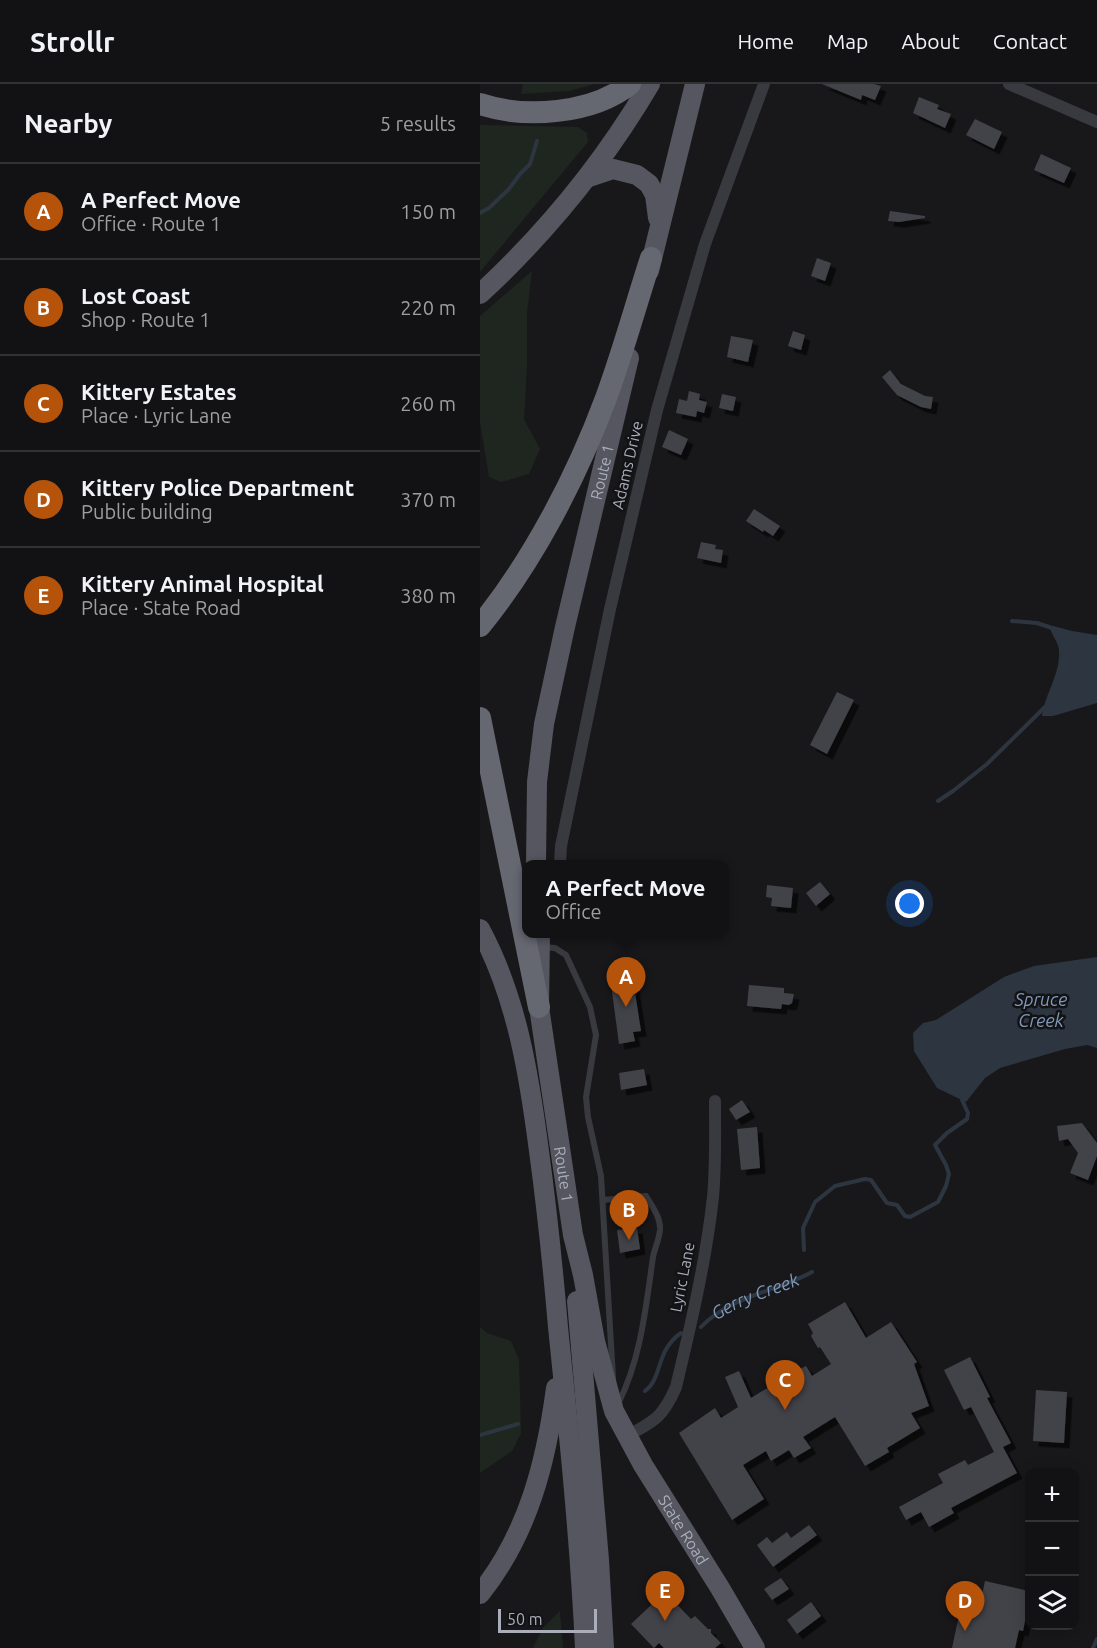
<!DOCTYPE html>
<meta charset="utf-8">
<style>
:root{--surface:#121214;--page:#1f2022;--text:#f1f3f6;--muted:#9c9ea0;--line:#313234;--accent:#b45309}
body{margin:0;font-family:Ubuntu,sans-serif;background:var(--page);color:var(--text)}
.controls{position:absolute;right:18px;bottom:18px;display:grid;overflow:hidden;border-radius:12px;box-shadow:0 3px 15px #0003}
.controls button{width:54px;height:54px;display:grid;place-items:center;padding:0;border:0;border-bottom:2px solid var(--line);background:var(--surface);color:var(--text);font:30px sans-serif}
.scale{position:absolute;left:18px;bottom:15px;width:99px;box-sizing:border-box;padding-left:6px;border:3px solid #aaaebb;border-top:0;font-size:16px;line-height:21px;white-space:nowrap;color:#aaaebb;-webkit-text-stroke:4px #131316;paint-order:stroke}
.you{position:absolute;left:430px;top:820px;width:21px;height:21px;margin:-15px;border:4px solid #fff;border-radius:50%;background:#1a73e8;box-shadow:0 0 0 9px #1a73e833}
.badge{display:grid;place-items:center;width:39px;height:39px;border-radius:50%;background:var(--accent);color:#fff;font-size:20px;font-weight:700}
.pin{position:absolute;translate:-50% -50px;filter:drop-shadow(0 2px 3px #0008)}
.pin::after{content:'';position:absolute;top:32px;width:21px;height:18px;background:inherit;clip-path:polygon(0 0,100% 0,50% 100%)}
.popup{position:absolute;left:42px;top:776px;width:207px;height:78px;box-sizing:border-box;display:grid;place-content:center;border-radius:12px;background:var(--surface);filter:drop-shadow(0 2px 4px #0005);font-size:20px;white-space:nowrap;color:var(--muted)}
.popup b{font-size:22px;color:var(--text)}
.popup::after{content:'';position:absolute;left:50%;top:100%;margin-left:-12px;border:12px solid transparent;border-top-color:var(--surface)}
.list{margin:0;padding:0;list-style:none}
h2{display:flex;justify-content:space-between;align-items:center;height:78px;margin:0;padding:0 24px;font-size:26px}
h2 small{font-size:20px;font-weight:400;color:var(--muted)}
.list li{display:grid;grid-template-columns:39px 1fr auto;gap:18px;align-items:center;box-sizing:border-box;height:96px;padding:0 24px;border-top:2px solid var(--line)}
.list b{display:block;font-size:22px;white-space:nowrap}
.list p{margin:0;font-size:20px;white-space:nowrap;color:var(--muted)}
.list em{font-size:20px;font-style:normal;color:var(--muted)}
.icon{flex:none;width:33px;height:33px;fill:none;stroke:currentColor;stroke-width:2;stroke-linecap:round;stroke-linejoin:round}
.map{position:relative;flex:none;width:617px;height:1564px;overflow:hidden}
header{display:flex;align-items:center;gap:36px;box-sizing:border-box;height:84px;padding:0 30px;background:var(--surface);border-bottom:2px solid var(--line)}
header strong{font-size:28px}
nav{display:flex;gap:33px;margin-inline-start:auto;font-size:21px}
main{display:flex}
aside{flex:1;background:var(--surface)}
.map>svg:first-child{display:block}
.green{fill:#1e261f}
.water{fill:#2d3640}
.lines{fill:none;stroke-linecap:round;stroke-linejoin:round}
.stream{stroke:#2d3640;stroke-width:4}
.building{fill:#424348;filter:url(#shadow)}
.service{stroke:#393a40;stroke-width:6}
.minor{stroke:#393a40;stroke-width:12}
.primary{stroke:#55565f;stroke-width:20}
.motorway{stroke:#656771;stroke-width:22}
.labels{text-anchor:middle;stroke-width:5;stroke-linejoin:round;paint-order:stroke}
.street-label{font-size:16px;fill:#aaaebb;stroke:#131316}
.water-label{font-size:18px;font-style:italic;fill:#7f9ab8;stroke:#131316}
</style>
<header>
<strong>Strollr</strong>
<nav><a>Home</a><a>Map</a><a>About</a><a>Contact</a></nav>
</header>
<main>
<aside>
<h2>Nearby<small>5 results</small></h2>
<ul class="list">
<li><span class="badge">A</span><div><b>A Perfect Move</b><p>Office · Route 1</p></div><em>150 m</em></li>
<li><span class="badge">B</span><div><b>Lost Coast</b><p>Shop · Route 1</p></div><em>220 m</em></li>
<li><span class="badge">C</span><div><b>Kittery Estates</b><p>Place · Lyric Lane</p></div><em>260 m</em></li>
<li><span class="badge">D</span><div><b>Kittery Police Department</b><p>Public building</p></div><em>370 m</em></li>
<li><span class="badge">E</span><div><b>Kittery Animal Hospital</b><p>Place · State Road</p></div><em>380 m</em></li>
</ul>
</aside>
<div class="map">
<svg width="617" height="1564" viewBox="0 0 617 1564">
<defs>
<filter id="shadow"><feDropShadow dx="5.5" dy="5.5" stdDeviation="0" flood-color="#0009"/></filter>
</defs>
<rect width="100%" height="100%" fill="#18181b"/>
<g class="green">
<path d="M43,0H115L89,7L41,10Z"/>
<path d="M0,41L98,43L107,49L108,58L0,188Z"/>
<path d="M52,187L47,229V280L44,335L60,365L49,390L21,398L9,393L0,338V232Z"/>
<path d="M0,1243L7,1249L31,1257L39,1276L41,1349L32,1367L0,1389Z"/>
<path d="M80,1527L83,1564H53L63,1544Z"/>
</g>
<g class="water">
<path d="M573,542L592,547L617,551V619L573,632H562C565,610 581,589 579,566C578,557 572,552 570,544Z"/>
<path d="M617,873V964L607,961L585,965L520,984L505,994L486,1018L457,1004L434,967L433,949L443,939L456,936L524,893L554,882Z"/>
</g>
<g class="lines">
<g class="stream">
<path d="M0,129L9,124L29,105L40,90L50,80L57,57"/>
<path d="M532,537L557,539L575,545"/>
<path d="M458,717L473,707L507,680L565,623"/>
<path d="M324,1166L323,1144L335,1118L355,1102L385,1095L391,1096L407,1119L417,1121L425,1132L430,1133L458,1118L466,1102L469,1090L466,1081L455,1061L467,1049L487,1035L488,1029L482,1016"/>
<path id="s1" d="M221,1243C250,1212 296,1208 332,1188"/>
<path d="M165,1307C183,1294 175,1267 201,1249"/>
<path d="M0,1351L38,1340"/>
<path d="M613,1564L617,1555"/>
</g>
</g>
<g class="building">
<path d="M342,0H394L401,2L395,16L382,11L381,16Z"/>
<path d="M439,13L459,21L457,25L471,30L465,44L433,29Z"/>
<path d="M495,35L522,48L514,65L486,51Z"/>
<path d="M561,70L591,84L584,99L554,86Z"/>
<path d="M410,127L445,132V134L419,138L408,137Z"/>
<path d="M337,174L351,179L345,197L331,192Z"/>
<path d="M313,247L325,251L321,266L308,262Z"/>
<path d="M251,252L273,256L268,278L247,273Z"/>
<path d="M410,286L421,300L445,312L453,313L451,325L441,323L417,311L402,293Z"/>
<path d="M209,307L220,310L219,316L227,318L224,329L217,327L216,333L196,329L199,315L207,317Z"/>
<path d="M242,310L256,313L253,327L239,324Z"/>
<path d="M189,346L208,355L201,371L182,363Z"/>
<path d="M274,425L300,442L293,452L284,446L283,448L266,437Z"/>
<path d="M221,458L236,461L235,465L243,466L241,479L217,474Z"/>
<path d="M357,608L374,616L347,670L330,661Z"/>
<path d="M340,798L350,810L336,822L326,809Z"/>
<path d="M287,801L313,804L311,824L291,822L292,814L286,813Z"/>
<path d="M153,896L161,947L153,948L155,957L139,960L131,900Z"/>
<path d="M269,901L304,904V909L314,910L312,919L309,921L302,920L301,925L267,922Z"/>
<path d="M164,985L167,1001L141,1006L139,989Z"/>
<path d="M262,1016L270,1028L256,1036L249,1025Z"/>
<path d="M602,1039L617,1059V1072L608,1096L590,1089L598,1069L588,1055L579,1057L577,1042Z"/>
<path d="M277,1043L280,1084L261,1086L257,1045Z"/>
<path d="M157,1144L160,1165L140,1169L137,1146Z"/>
<path d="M365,1218L386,1254L411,1238L437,1278L434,1280L449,1322L431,1329L440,1344L407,1364L409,1368L385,1382L355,1333L323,1353L331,1364L314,1374L309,1366L291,1377L286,1367L263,1381L284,1415L252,1436L199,1349L235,1324L241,1334L258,1323L245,1293L259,1287L271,1314L289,1303L286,1298L302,1288L305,1293L326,1282L332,1292L351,1280L340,1263L338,1264L331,1252L333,1249L328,1240Z"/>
<path d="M490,1273L510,1313L507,1314L531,1359L523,1363L537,1389L471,1424L474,1429L449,1443L441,1428L426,1436L419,1423L463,1399L458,1390L485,1376L488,1381L514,1368L491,1323L484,1326L464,1286Z"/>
<path d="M556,1306L587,1308L584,1359L553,1357Z"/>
<path d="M329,1441L337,1451L293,1483L277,1461L287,1453L292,1459L307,1448L311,1454Z"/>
<path d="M301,1494L309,1505L292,1516L284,1505Z"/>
<path d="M505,1497L549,1507V1517L543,1547L539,1546L535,1564H472L480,1527L498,1530Z"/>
<path d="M185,1508L211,1535L215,1532L228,1545H231V1549L241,1559L235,1564H184L179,1559L174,1564L151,1540Z"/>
<path d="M331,1518L341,1532L317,1550L307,1536Z"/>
</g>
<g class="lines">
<g class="service">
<path d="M62,863L75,864L86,871L110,923L116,951L106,1013L108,1033L121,1092L133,1294"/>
<path d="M123,1116L166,1112C172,1122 181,1134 180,1146C179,1155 175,1164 173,1173C166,1222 161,1275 138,1320"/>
</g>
<g class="minor">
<path d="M529,0L617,38"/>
<path d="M80,780L81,762L130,525L177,326L225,160L284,0"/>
<path d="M147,1352C175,1337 183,1333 196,1303C211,1240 226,1177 233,1113C236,1081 235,1049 235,1017"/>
</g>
<g class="primary">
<path d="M109,93L133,85L157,91L169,100L175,111L178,134"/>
<path d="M169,187L215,0"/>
<path d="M0,210C67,148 124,78 170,0"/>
<path id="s2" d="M56,780L57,698L64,640L85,543L149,274"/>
<path d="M0,845C37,914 49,990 59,1067C67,1126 73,1184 78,1243C89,1350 100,1457 105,1564"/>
<path id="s3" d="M60,850L59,923L93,1151L103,1191L115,1257L134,1327L163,1381L240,1504L275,1564"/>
<path d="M97,1217L119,1476L124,1564"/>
<path d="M0,1510C48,1450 66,1379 76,1304"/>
</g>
<g class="motorway">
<path d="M0,20C45,35 112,30 150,0"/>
<path d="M0,542C53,477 97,392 126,314C143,268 156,220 171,174"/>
<path d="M0,634L59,923"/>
</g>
</g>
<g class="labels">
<g class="street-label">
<text transform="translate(147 381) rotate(-77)" y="6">Adams Drive</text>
<text dy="6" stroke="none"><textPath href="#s2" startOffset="399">Route 1</textPath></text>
<text dy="6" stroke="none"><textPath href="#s3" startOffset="242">Route 1</textPath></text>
<text transform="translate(202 1193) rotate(-79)" y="6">Lyric Lane</text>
<text dy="6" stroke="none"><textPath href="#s3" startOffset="622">State Road</textPath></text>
</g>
<g class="water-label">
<text x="561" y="922">Spruce<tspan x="561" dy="21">Creek</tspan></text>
<text dy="6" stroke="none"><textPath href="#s1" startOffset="63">Gerry Creek</textPath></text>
</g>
</g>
</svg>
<div class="controls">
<button>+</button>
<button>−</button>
<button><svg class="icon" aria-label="layers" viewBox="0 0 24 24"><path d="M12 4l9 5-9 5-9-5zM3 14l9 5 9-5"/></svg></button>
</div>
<div class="scale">50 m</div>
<div class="you"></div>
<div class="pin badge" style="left:146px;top:923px">A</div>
<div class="popup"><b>A Perfect Move</b>Office</div>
<div class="pin badge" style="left:149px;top:1156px">B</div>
<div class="pin badge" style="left:305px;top:1326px">C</div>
<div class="pin badge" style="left:485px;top:1547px">D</div>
<div class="pin badge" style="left:185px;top:1537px">E</div>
</div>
</main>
